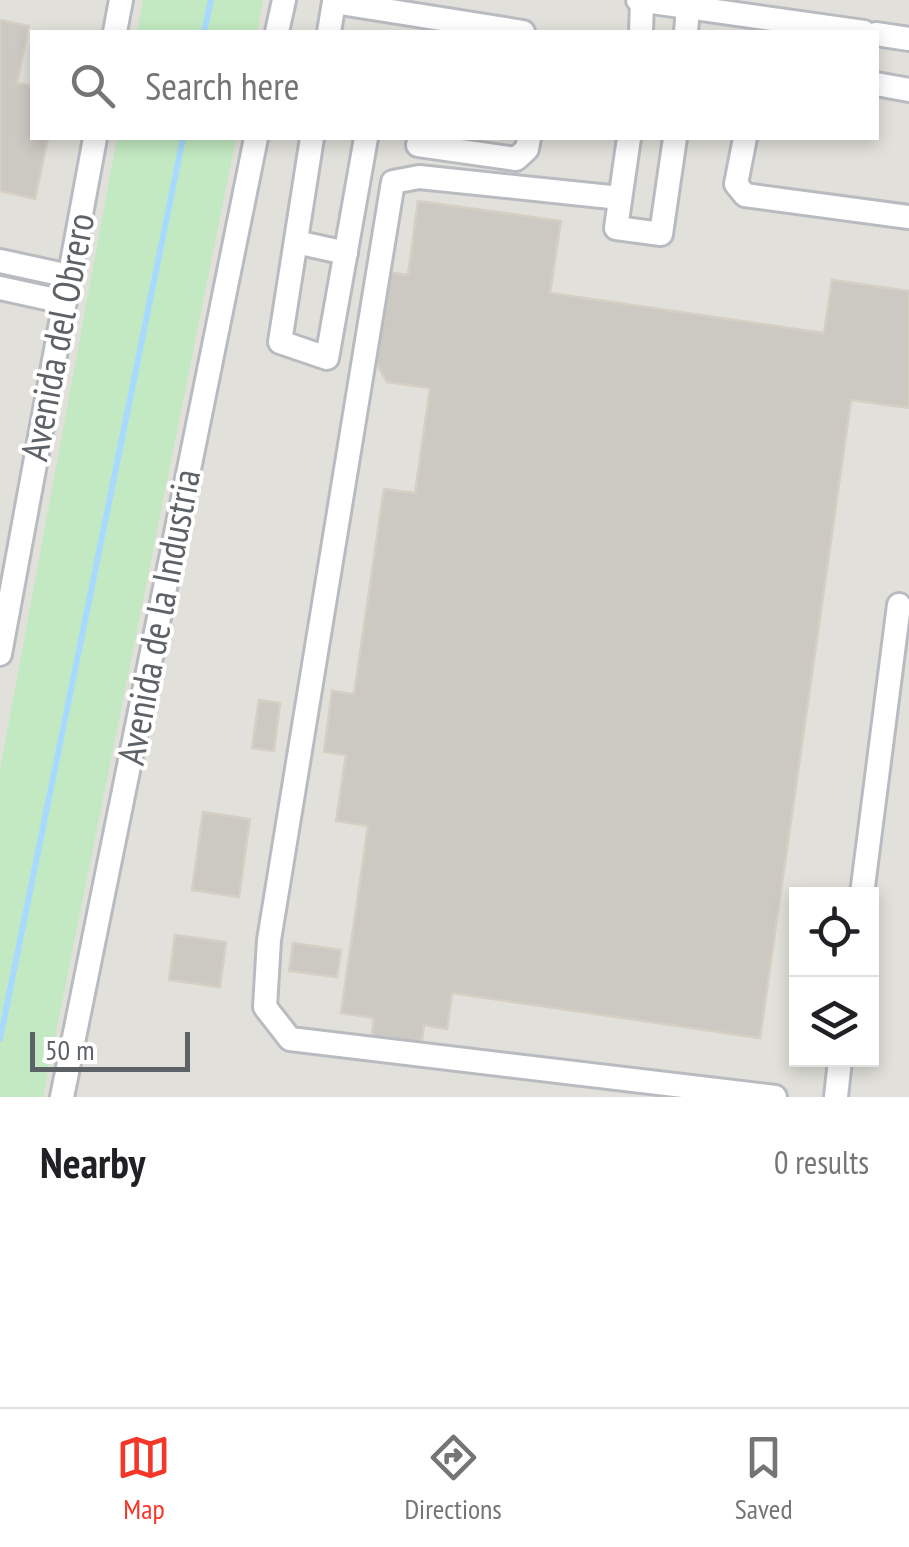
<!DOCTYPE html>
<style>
:root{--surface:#fff;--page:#f2f2f2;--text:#202124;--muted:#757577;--line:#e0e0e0;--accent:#f43729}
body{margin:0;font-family:"PT Sans Narrow",sans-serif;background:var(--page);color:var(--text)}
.controls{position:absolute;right:30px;bottom:30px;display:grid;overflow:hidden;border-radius:0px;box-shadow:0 5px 15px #0003}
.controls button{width:90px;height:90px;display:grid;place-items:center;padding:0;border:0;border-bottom:2px solid var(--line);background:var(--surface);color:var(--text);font:50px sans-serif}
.scale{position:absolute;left:30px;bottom:25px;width:160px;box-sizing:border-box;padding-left:10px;border:5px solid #5d6267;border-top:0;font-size:28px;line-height:35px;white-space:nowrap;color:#5d6267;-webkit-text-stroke:8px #fff;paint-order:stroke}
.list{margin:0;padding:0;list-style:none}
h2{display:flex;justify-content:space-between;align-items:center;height:130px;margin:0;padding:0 40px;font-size:42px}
h2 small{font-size:32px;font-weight:400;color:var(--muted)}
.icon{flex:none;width:55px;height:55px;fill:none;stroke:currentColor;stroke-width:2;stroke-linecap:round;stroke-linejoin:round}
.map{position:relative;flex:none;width:909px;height:1097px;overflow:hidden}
.search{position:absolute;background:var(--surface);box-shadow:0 5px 15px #0003;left:30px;right:30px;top:30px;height:110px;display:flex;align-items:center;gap:25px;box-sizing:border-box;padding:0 35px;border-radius:0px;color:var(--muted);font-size:38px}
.sheet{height:310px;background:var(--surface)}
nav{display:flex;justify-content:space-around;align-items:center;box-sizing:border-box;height:140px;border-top:2px solid var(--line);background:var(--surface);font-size:28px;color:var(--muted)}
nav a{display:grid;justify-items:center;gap:5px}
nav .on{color:var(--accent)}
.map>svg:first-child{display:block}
.industrial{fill:#e1e0da;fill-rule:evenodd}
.green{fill:#c2e9c1}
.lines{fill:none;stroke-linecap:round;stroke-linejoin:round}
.stream{stroke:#a8daff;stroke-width:6}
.building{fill:#ccc9c3;stroke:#d6d0c4;stroke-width:2.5}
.minor-casing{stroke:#b8bcc0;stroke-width:28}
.minor{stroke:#fff;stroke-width:22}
.labels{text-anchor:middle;stroke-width:8;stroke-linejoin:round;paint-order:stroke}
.street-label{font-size:38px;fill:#5d6267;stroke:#fff}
</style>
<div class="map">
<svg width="909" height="1097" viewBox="0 0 909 1097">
<rect width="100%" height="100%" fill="#f1eee6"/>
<path class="industrial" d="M0,0H909V1097H0ZM32,32H876V138H32ZM796,894H872V1060H796Z"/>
<g class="green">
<path d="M143,0H263V3L257,32H137Z"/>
<path d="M117,138H236L43,1097H0V770Z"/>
</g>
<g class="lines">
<g class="stream">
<path d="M204,32L211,0"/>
<path d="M0,1039L183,138"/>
</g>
</g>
<g class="building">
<path d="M0,20L29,26L17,83L32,86V138H48L35,199L0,191Z"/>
<path d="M418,201L561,221L550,293L824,333L832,280L909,291V408L851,400L760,1038L452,993L447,1029L424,1025L421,1048L371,1041L374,1018L341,1013L368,826L336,821L346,755L324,752L332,691L354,694L384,489L415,493L430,388L387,382L369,351L381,271L408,275Z"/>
<path d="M259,700L280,703L274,751L252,748Z"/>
<path d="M203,812L250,819L239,897L192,890Z"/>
<path d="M175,935L226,942L220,987L169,980Z"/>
<path d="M293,943L341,950L337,977L289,971Z"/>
</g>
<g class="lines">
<defs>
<g id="minor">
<path d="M638,0L864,32"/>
<path d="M115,32L121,0"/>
<path d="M277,32L284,0"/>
<path d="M329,32L334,2L523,32"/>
<path d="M641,32L642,1"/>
<path d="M686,32L688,7"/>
<path d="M876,34L909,39"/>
<path d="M876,84L909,90"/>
<path d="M312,138L280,342L327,358L366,138"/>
<path d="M629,138L616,228L661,234L675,138"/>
<path d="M745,138L736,184L745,195L909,217"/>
<path d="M418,145L516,159L527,149L529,138"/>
<path d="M620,198L419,177L393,182L269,940L265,1007L290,1039L775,1097"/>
<path d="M296,242L346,253"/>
<path d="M0,261L69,276"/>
<path d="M0,288L64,302"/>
<path d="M0,654L95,138"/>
<path d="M862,894L899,605"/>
<path d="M62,1097L256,138"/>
<path d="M836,1097L840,1060"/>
</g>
</defs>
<use href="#minor" class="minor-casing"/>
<use href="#minor" class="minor"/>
</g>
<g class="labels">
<g class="street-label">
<text transform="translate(58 337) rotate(-79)" y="13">Avenida del Obrero</text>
<text transform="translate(159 617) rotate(-79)" y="13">Avenida de la Industria</text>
</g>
</g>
</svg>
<div class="controls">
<button><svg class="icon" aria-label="locate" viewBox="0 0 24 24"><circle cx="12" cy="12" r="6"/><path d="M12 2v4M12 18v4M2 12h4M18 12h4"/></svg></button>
<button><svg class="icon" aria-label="layers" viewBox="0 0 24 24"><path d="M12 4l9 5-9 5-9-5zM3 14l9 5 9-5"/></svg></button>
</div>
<div class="scale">50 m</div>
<div class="search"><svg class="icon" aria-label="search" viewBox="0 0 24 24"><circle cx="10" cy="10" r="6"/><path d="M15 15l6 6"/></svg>Search here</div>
</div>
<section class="sheet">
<h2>Nearby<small>0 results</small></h2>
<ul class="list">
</ul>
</section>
<nav>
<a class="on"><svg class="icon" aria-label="map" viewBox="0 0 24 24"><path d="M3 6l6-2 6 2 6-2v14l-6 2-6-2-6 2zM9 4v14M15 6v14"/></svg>Map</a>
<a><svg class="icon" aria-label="directions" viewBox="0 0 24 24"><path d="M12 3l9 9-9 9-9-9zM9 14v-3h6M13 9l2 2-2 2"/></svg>Directions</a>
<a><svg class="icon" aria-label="saved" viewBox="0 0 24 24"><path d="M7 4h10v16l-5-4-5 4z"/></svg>Saved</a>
</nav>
